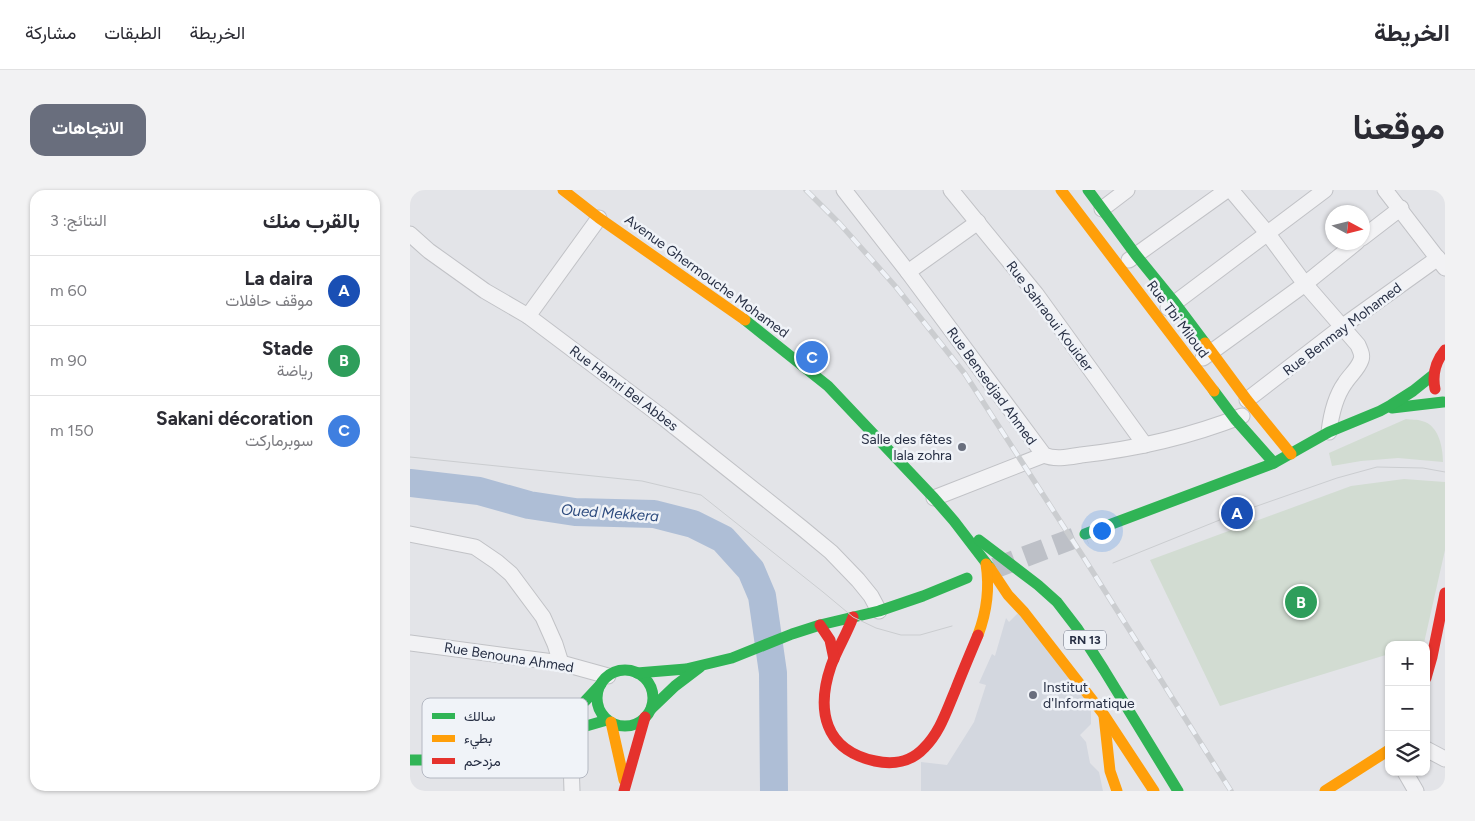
<!DOCTYPE html>
<html lang="ar">
<meta charset="utf-8">
<style>
:root{--surface:#fff;--page:#f2f2f3;--text:#2b2b33;--muted:#7c7c81;--line:#e1e1e2;--accent:#696e7d}
body{margin:0;font-family:Figtree,Vazirmatn,sans-serif;background:var(--page);color:var(--text);direction:rtl}
.controls{position:absolute;right:15px;bottom:15px;display:grid;overflow:hidden;border-radius:10px;box-shadow:0 1px 4px #0004}
.controls button{width:45px;height:45px;display:grid;place-items:center;padding:0;border:0;border-bottom:1px solid var(--line);background:var(--surface);color:var(--text);font:25px sans-serif}
.compass{position:absolute;left:915px;top:15px;width:45px;height:45px;border-radius:50%;background:var(--surface);box-shadow:0 1px 4px #0004;rotate:97deg}
.you{position:absolute;left:691px;top:340px;width:18px;height:18px;margin:-12px;border:4px solid #fff;border-radius:50%;background:#1a73e8;box-shadow:0 0 0 8px #1a73e833}
.badge{display:grid;place-items:center;width:32px;height:32px;border-radius:50%;background:var(--accent);color:#fff;font-size:16px;font-weight:700}
.pin{position:absolute;translate:-50% -50%;border:2px solid #fff;box-shadow:0 1px 5px #0006}
.list{margin:0;padding:0;list-style:none}
h2{display:flex;justify-content:space-between;align-items:center;height:65px;margin:0;padding:0 20px;font-size:21px}
h2 small{font-size:16px;font-weight:400;color:var(--muted)}
.list li{display:grid;grid-template-columns:32px 1fr auto;gap:15px;align-items:center;box-sizing:border-box;height:70px;padding:0 20px;border-top:1px solid var(--line)}
.list b{display:block;font-size:19px;white-space:nowrap}
.list p{margin:0;font-size:16px;white-space:nowrap;color:var(--muted)}
.list em{font-size:16px;font-style:normal;color:var(--muted)}
.icon{flex:none;width:28px;height:28px;fill:none;stroke:currentColor;stroke-width:2;stroke-linecap:round;stroke-linejoin:round}
.map{position:relative;flex:none;width:1035px;height:601px;overflow:hidden;direction:ltr;border-radius:15px}
header{display:flex;align-items:center;gap:30px;box-sizing:border-box;height:70px;padding:0 25px;background:var(--surface);border-bottom:1px solid var(--line)}
header strong{font-size:24px}
nav{display:flex;gap:28px;margin-inline-start:auto;font-size:18px}
.intro{display:flex;align-items:center;justify-content:space-between;box-sizing:border-box;height:120px;padding:0 30px}
h1{margin:0;font-size:35px}
.button{padding:12px 22px;border-radius:15px;background:var(--accent);color:#fff;font-size:18px;font-weight:700}
main{display:flex;gap:30px;padding:0 30px}
aside{flex:1;background:var(--surface);border-radius:15px;box-shadow:0 1px 4px #0004}
.map>svg:first-child{display:block}
.built{fill:#d3d7df}
.green{fill:#d2dcd2}
.lines{fill:none;stroke-linecap:round;stroke-linejoin:round}
.river{stroke:#aebed6;stroke-width:28}
.secondary-tunnel{stroke:#bdc0c7;stroke-width:21;stroke-dasharray:21 11;stroke-linecap:butt}
.street-casing{stroke:#c1c2c6;stroke-width:17}
.street{stroke:#f2f2f4;stroke-width:15}
.fast{stroke:#30b455;stroke-width:11}
.slow{stroke:#ff9f0a;stroke-width:11}
.jam{stroke:#e5322d;stroke-width:11}
.tram{stroke:#cbcdd0;stroke-width:1}
.rail-casing{stroke:#cbcdd0;stroke-width:5.5}
.rail{stroke:#f0f3f8;stroke-width:4;stroke-dasharray:11;stroke-linecap:butt}
.poi-dot{fill:#696e7d;stroke:#f0f3f8;stroke-width:2}
.labels{text-anchor:middle;stroke-width:5;stroke-linejoin:round;paint-order:stroke}
.shield{fill:#f0f3f8;stroke:#636a7a;stroke-width:1}
.shield-label{font-size:12px;font-weight:bold;fill:#272f44}
.street-label{font-size:14px;fill:#272f44;stroke:#f0f3f8}
.poi-label{font-size:14px;fill:#272f44;stroke:#f0f3f8;text-anchor:end}
.water-label{font-size:15px;font-style:italic;fill:#2c4a7d;stroke:#f0f3f8}
.key{fill:#f0f3f8;stroke:#b4b8c2;stroke-width:1}
.key-label{font-size:14px;fill:#272f44}
</style>
<header>
<strong>الخريطة</strong>
<nav><a>الخريطة</a><a>الطبقات</a><a>مشاركة</a></nav>
</header>
<div class="intro"><h1>موقعنا</h1><a class="button">الاتجاهات</a></div>
<main>
<div class="map">
<svg width="1035" height="601" viewBox="0 0 1035 601">
<rect width="100%" height="100%" fill="#e3e4e8"/>
<path class="built" d="M610,421L681,516V534L670,545L676,552L680,573L689,582L693,601H511V572L537,575L564,532L576,495L569,493L582,464L585,466L596,428L599,432Z"/>
<g class="green">
<path d="M996,229C1001,230 1007,229 1012,231C1029,235 1033,258 1033,272L988,268L951,271L922,276L919,263Z"/>
<path d="M994,289L1035,292V360L1014,453L1010,455H979V464L810,516L740,370L941,296Z"/>
</g>
<g class="lines">
<path class="river" d="M0,293L69,301L119,315L165,322L244,324L283,334L313,349L341,380L352,406L363,483L364,601"/>
<path class="secondary-tunnel" d="M585,378L675,344"/>
<defs>
<g id="street">
<path d="M434,0L498,82L634,265C645,270 659,267 671,265C726,259 781,246 832,226"/>
<path d="M541,0L626,104L735,255"/>
<path d="M821,0L858,44L895,94L948,155C950,160 953,165 951,170C948,179 940,185 935,193C925,207 921,225 919,242"/>
<path d="M975,0L1035,78"/>
<path d="M692,19L717,0"/>
<path d="M0,44L19,61L75,101L118,126L255,229L392,338L421,362L448,390L461,406L469,421"/>
<path d="M952,48L991,18"/>
<path d="M719,70L817,0"/>
<path d="M498,82L568,32"/>
<path d="M758,118L915,0"/>
<path d="M118,126L189,28"/>
<path d="M793,168L895,94L947,52"/>
<path d="M837,210L933,136L1028,68"/>
<path d="M524,308L634,265"/>
<path d="M0,344L65,357L87,372L101,384L133,427L145,454L151,473"/>
<path d="M0,453L151,473L198,486"/>
<path d="M160,541L162,601"/>
<path d="M1016,559L1035,569"/>
<path d="M995,582L1006,601"/>
</g>
</defs>
<use href="#street" class="street-casing"/>
<use href="#street" class="street"/>
<g class="fast">
<path d="M678,0L726,65L765,113L795,153"/>
<path d="M335,130L418,196L524,308L544,331L580,378"/>
<path d="M804,201L825,229L864,273"/>
<path d="M982,218L1033,212"/>
<path d="M675,344L864,273L919,242L970,221L981,215L1003,201L1023,185"/>
<path d="M569,350L628,395L647,412L667,438L694,480L768,601"/>
<circle cx="215" cy="508" r="28"/>
<path d="M227,483L276,479L322,468L382,444L410,435L469,421L513,406L557,388"/>
<path d="M241,519L265,496L290,477"/>
<path d="M139,543L163,524L191,494"/>
<path d="M0,570H48L76,567L93,563L131,549L197,530"/>
</g>
<g class="slow">
<path d="M153,0L189,28L335,130"/>
<path d="M651,0L804,201"/>
<path d="M795,153L837,210L881,264"/>
<path d="M580,378L598,405L614,422L694,525L744,601"/>
<path d="M568,445C577,421 580,399 576,374"/>
<path d="M694,526L700,581L707,601"/>
<path d="M201,532L214,590"/>
<path d="M915,601L979,560"/>
</g>
<g class="jam">
<path d="M1025,199C1022,184 1025,172 1035,160"/>
<path d="M443,427C437,444 427,459 421,476C406,520 414,560 465,571C483,575 501,572 514,558C530,542 536,522 545,501C552,483 560,464 568,445"/>
<path d="M410,435L420,450L424,469"/>
<path d="M1016,488L1022,467L1035,403"/>
<path d="M214,601L235,527"/>
</g>
<g class="tram">
<path d="M0,267L232,291L291,305L413,402L443,427L466,438L491,445H510L542,436"/>
<path d="M703,373L827,323L927,288L967,277L1013,278L1035,282"/>
</g>
<defs>
<path id="rail" d="M396,0L430,34L486,97L555,184L674,368L821,601"/>
</defs>
<use href="#rail" class="rail-casing"/>
<use href="#rail" class="rail"/>
</g>
<g class="poi-dot">
<circle cx="552" cy="257" r="5"/>
<circle cx="623" cy="505" r="5"/>
</g>
<g class="labels">
<rect class="shield" x="654" y="440.5" width="42" height="19" rx="4"/>
<g class="shield-label">
<text x="675" y="454">RN 13</text>
</g>
<g class="street-label">
<text transform="translate(297 86) rotate(36)" y="5">Avenue Ghermouche Mohamed</text>
<text transform="translate(640 126) rotate(53)" y="5">Rue Sahraoui Kouider</text>
<text transform="translate(768 129) rotate(53)" y="5">Rue Tbi Miloud</text>
<text transform="translate(932 139) rotate(-37)" y="5">Rue Benmay Mohamed</text>
<text transform="translate(582 196) rotate(54)" y="5">Rue Bensedjad Ahmed</text>
<text transform="translate(214 198) rotate(37)" y="5">Rue Hamri Bel Abbes</text>
<text transform="translate(99 467) rotate(9)" y="5">Rue Benouna Ahmed</text>
</g>
<g class="poi-label">
<text x="542" y="254">Salle des fêtes<tspan x="542" dy="16">lala zohra</tspan></text>
<text x="633" y="502" text-anchor="start">Institut<tspan x="633" dy="16">d'Informatique</tspan></text>
</g>
<g class="water-label">
<text transform="translate(200 323) rotate(4)" y="5">Oued Mekkera</text>
</g>
</g>
<rect x="12" y="508" width="166" height="80" rx="8" class="key"/>
<rect x="22" y="523" width="23" height="6" fill="#30b455"/>
<rect x="22" y="545" width="23" height="7" fill="#ff9f0a"/>
<rect x="22" y="568" width="23" height="6" fill="#e5322d"/>
<g class="key-label">
<text x="54" y="531">سالك</text>
<text x="54" y="553">بطيء</text>
<text x="54" y="576">مزدحم</text>
</g>
</svg>
<div class="controls">
<button>+</button>
<button>−</button>
<button><svg class="icon" aria-label="layers" viewBox="0 0 24 24"><path d="M12 4l9 5-9 5-9-5zM3 14l9 5 9-5"/></svg></button>
</div>
<svg class="compass" viewBox="-18 -18 36 36"><path d="M0-13l5 13h-10z" fill="#e53935"/><path d="M0 13l5-13h-10z" fill="#7c7c81"/></svg>
<div class="you"></div>
<div class="pin badge" style="left:827px;top:323px;background:#1a4fb4">A</div>
<div class="pin badge" style="left:891px;top:412px;background:#2e9e5b">B</div>
<div class="pin badge" style="left:402px;top:167px;background:#3f7fe0">C</div>
</div>
<aside>
<h2>بالقرب منك<small>النتائج: 3</small></h2>
<ul class="list">
<li><span class="badge" style="background:#1a4fb4">A</span><div><b>La daira</b><p>موقف حافلات</p></div><em>60 m</em></li>
<li><span class="badge" style="background:#2e9e5b">B</span><div><b>Stade</b><p>رياضة</p></div><em>90 m</em></li>
<li><span class="badge" style="background:#3f7fe0">C</span><div><b>Sakani décoration</b><p>سوبرماركت</p></div><em>150 m</em></li>
</ul>
</aside>
</main>
